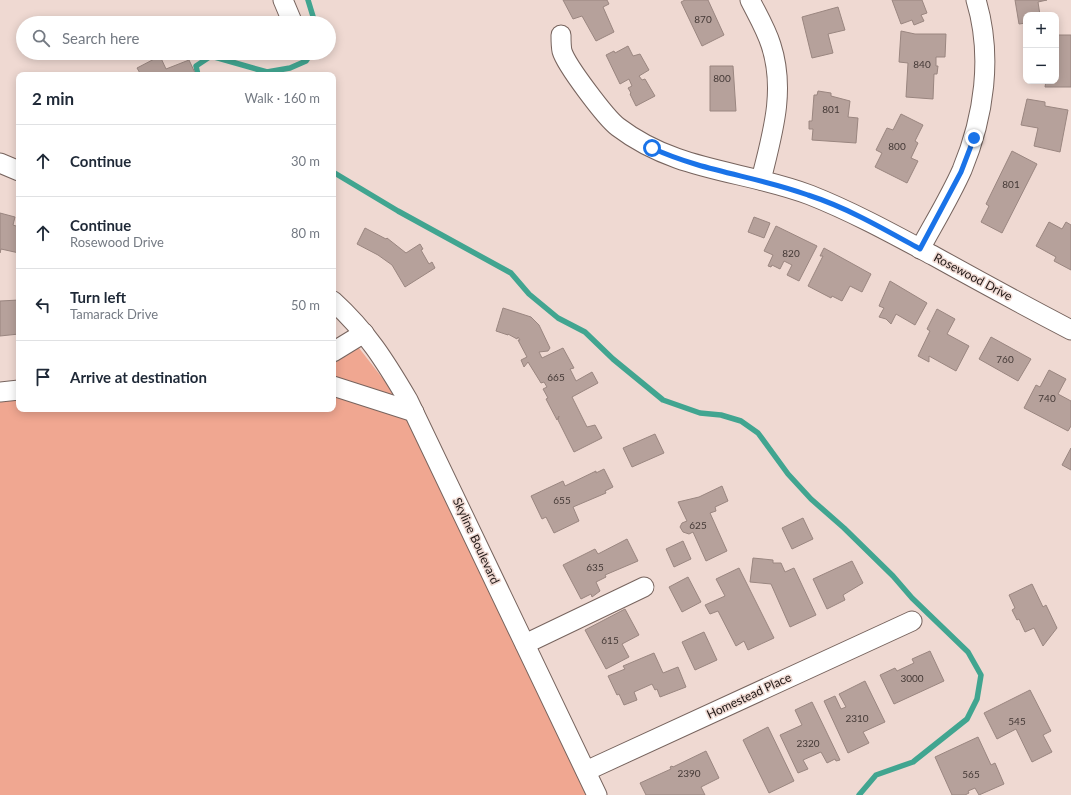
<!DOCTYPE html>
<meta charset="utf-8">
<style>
:root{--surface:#fff;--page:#f6f6f7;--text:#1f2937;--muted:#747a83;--line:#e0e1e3}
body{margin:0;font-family:Lato,sans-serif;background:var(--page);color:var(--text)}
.controls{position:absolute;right:12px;top:12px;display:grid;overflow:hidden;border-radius:8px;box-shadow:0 2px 10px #0003}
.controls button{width:36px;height:36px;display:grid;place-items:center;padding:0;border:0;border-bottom:1px solid var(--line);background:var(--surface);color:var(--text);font:20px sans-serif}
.stop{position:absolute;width:12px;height:12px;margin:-9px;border:3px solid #1a73e8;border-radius:50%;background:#fff}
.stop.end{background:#1a73e8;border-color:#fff;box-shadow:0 1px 4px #0008}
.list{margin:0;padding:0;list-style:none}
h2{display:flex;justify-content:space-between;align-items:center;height:52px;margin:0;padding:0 16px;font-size:17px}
h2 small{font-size:13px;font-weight:400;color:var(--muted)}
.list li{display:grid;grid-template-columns:26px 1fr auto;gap:12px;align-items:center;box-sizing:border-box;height:72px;padding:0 16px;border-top:1px solid var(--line)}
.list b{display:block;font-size:15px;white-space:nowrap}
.list p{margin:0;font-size:13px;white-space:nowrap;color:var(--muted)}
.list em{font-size:13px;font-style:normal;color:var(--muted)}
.icon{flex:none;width:22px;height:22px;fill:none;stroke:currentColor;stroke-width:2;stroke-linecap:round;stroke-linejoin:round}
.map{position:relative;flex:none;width:1071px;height:795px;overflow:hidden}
.search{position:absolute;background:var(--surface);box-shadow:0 2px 10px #0003;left:16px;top:16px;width:320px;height:44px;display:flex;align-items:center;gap:10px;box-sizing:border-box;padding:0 14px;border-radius:22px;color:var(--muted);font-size:15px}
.panel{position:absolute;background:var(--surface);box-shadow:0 2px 10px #0003;left:16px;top:72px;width:320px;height:340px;border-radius:8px}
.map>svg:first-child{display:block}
.green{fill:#f0a791}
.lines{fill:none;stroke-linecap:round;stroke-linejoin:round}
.stream{stroke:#41a590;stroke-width:5.5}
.building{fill:#b6a19b;stroke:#9a8680}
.minor-casing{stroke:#77645e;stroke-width:21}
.minor{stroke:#fff;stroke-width:19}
.route{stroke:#1a73e8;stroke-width:5}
.labels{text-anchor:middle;stroke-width:3;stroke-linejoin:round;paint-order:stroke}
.number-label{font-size:10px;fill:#443936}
.street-label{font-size:12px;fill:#1e1614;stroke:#efd9d2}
</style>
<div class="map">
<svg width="1071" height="795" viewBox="0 0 1071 795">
<rect width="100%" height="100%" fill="#efd9d2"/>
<path class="green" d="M359,348L387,384L412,430L588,795H0V401L19,399V409H333V364Z"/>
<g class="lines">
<g class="stream">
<path d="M308,0L315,23"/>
<path d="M198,75L196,66L211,56L267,72L290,68L306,61L311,53"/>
<path d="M333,172L398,211L511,273L529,294L558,318L585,332L613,359L663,400L700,413L721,415L741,421L758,433L788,474L811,499L844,528L893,576L912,598L968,652L981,675L977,699L967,719L913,762L876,775L859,795"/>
</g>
</g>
<g class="building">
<path d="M563,0H607L609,4L603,7L614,32L596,41L582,16L573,19Z"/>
<path d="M685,0H708L724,35L702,46L681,2Z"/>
<path d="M892,0H922L927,13L921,15L924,21L914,25L912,20L901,24Z"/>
<path d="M1015,0H1047L1038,2L1040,15H1026V23L1019,24Z"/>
<path d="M838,7L845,30L828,34L833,53L812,58L802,17Z"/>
<path d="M901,31L915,34H946L945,57H936V66H938L937,74H934L933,99L906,97L908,63L899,62Z"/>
<path d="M1056,35H1071V87H1045L1046,81H1056Z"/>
<path d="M628,46L633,56L640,54L649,70L639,76L642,80L645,79L655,96L636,106L630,94L631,93L628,88L632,86L629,79L620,84L606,55L614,51L615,53Z"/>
<path d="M160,56L166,69L189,60L196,75H141L137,68Z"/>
<path d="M710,66H733L736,111H710Z"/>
<path d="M818,91L831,93V96L850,101L848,117L858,118L856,143L812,140L813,129H809V121H812L814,95H817Z"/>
<path d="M1027,99L1045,102V106L1068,110L1060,152L1034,146L1038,128L1021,125Z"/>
<path d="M901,114L923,125L915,141L918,143L911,158L918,161L907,183L875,167L882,153L876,150L887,128L893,130Z"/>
<path d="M1012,151L1037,164L1002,233L981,222L989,206L986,204Z"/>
<path d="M0,213L15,217L13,225L19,227V253L1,249L0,253Z"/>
<path d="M754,217L770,223L764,238L748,232Z"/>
<path d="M1049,222L1062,229L1066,222L1071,225V270L1054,261L1056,257L1036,246Z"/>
<path d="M776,226L817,246L799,281L787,275L792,265L784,261L780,269L772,265L771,267L768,266L773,255L764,251Z"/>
<path d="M365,228L386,239L387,238L406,253L420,244L423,249L421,250L429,264L432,262L435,268L405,287L392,265L378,255L357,244Z"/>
<path d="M824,248L871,274L862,292L850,286L842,301L832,296L831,298L808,286L823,256H820Z"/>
<path d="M890,281L927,303L915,325L896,314L891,324L886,319L879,317L884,308L879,306Z"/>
<path d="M19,300V334L0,336V301Z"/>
<path d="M503,308L531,317L539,325L550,348L548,351L539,352L542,358L563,348L574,368L570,369L576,381L592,372L598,383L572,397L587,427L595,425L602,438L574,452L558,420L559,416L557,420L546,399L548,398L543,389L547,387L544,382L541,383L528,362L524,367L521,360L527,357L518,340H520L518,337L517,339L508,334V335L496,331Z"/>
<path d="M937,309L955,319L947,334L969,346L956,371L929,356V362L918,356L930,331L927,329Z"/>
<path d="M991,337L1031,359L1018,381L979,359Z"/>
<path d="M1049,370L1066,379L1058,394L1071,401V426L1068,431L1024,408L1036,385L1040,387Z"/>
<path d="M655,434L664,453L632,467L623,448Z"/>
<path d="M1071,448V470L1062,465Z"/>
<path d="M604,469L613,487L605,491L606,493L573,507L579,521L554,533L546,517L542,519L531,496L563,481L565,486L596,471V473Z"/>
<path d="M722,486L728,501L715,507L716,511L710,513L727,551L706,561L693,532L689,534L683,532L680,527L682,523L687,521L678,502L699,497Z"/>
<path d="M803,518L813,539L792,549L782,528Z"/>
<path d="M627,539L638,561L605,575L606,577L596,582L600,591L592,597L591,594L581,599L563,565L595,549L598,554Z"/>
<path d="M683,541L691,559L674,567L666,549Z"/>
<path d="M753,558L773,560V563H781L785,572L794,568L816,615L790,627L771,584L750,582Z"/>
<path d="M852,561L863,583L843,595L845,600L827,609L813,579Z"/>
<path d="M739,568L774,638L748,650L744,641L736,646L718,611L710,614L705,605L725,596L716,579Z"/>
<path d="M688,577L701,602L682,612L669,587Z"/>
<path d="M1032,584L1043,607L1046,605L1057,628L1043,646L1034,628L1025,632L1019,619L1017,620L1012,610L1015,608L1009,595Z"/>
<path d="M625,609L639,635L622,644L629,657L606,669L585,630Z"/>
<path d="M704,632L717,660L695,670L682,642Z"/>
<path d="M930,651L944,681L894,704L880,675L895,668L897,671L914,663L912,659Z"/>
<path d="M654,653L663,673L678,667L686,687L660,697L657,689L655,690L652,684L634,692L637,700L624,705L619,694L617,695L608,676L625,669L623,666Z"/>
<path d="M865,681L885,722L863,732L869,743L848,753L824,701L835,696L841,709L846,707L839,694Z"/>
<path d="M1030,690L1051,731L1043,735L1052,752L1032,762L1016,729L997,739L984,713Z"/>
<path d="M812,702L840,760L836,761L835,759L827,763L821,752L803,760L808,769L798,773L780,735L802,725L795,710Z"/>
<path d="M768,727L794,781L769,793L743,740Z"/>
<path d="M978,737L991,765L995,763L1004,784L979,795L975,788L968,791L969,793L965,795H952L935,757Z"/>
<path d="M706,751L719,778L701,787L705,795H646L640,783L671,769L670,767L672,766L673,767Z"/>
</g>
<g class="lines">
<defs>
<g id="minor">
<path d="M283,0L291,19"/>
<path d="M750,0C757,14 766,29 771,45C786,91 772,135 761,180"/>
<path d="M561,35C561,40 561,46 562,51C566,65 606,118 618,127C677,172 744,170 810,195C853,212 893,234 934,256C979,281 1025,306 1071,330"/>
<path d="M0,163L19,171"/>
<path d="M920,249C934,223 950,197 962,170C984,117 993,56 976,0"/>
<path d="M333,301C367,332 385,361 408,400L597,795"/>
<path d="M333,352L364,333"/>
<path d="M333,386L414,412"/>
<path d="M0,392L19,390"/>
<path d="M525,644L644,587"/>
<path d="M586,771L912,621"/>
</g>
</defs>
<use href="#minor" class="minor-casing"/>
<use href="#minor" class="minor"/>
</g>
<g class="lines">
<path class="route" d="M652,148C704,172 756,176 808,195C848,208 884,229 920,249L961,172L974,138"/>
</g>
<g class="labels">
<g class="number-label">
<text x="703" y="23">870</text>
<text x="922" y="68">840</text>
<text x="722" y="82">800</text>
<text x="831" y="113">801</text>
<text x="897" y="150">800</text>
<text x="1011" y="188">801</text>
<text x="791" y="257">820</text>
<text x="1005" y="363">760</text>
<text x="556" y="381">665</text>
<text x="1047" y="402">740</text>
<text x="562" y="504">655</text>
<text x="698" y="529">625</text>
<text x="595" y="571">635</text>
<text x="610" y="644">615</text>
<text x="912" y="682">3000</text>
<text x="857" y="722">2310</text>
<text x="1017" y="725">545</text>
<text x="808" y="747">2320</text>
<text x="689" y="777">2390</text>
<text x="971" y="778">565</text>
</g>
<g class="street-label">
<text transform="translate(973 277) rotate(28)" y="4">Rosewood Drive</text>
<text transform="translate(476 541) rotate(65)" y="4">Skyline Boulevard</text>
<text transform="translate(749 696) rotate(-25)" y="4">Homestead Place</text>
</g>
</g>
</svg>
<div class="controls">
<button>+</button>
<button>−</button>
</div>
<div class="stop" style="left:652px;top:148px"></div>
<div class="stop end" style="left:974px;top:138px"></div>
<div class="search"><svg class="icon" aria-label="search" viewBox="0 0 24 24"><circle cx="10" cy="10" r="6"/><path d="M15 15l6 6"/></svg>Search here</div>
<section class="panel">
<h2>2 min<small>Walk · 160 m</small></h2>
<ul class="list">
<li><svg class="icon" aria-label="ahead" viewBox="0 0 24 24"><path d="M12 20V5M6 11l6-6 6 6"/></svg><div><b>Continue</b></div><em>30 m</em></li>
<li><svg class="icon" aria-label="ahead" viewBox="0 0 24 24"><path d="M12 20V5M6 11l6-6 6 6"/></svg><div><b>Continue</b><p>Rosewood Drive</p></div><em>80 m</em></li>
<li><svg class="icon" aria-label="left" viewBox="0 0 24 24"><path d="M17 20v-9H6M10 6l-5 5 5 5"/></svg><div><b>Turn left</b><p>Tamarack Drive</p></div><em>50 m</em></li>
<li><svg class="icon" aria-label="arrive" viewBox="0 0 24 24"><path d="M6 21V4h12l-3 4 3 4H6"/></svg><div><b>Arrive at destination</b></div></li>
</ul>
</section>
</div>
